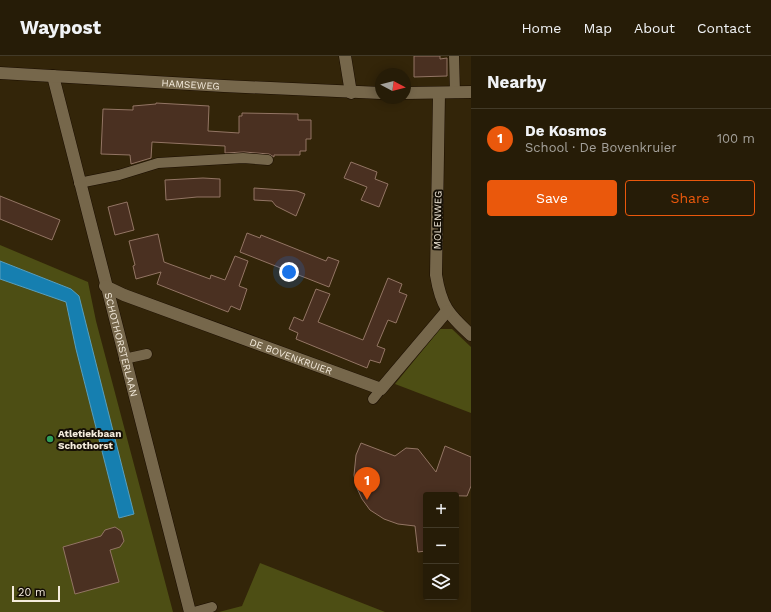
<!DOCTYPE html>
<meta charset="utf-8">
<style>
:root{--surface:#261c07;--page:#322915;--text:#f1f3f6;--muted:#a4a19b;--line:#423a28;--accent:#ea580c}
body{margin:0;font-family:"Work Sans",sans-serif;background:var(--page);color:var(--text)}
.controls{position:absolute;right:12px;bottom:12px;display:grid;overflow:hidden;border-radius:4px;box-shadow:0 2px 10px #0003}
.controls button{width:36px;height:36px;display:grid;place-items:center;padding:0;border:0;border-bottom:1px solid var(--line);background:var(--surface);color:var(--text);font:20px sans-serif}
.compass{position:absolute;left:375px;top:12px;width:36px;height:36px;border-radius:50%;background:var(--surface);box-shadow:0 2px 10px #0003;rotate:97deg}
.scale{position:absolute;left:12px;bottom:10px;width:48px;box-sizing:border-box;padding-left:4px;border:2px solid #f4ebdc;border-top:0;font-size:11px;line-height:14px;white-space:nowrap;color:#f4ebdc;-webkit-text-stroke:3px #150f05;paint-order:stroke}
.you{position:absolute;left:289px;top:216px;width:14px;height:14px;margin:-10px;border:3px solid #fff;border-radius:50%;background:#1a73e8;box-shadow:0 0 0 6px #1a73e833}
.badge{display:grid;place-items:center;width:26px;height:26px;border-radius:50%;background:var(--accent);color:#fff;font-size:13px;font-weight:700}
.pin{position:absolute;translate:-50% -33px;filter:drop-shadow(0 1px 2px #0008)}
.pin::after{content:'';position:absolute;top:21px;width:14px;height:12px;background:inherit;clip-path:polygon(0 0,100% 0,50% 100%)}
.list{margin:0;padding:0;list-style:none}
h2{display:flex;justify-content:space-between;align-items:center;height:52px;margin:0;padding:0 16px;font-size:17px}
h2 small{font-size:13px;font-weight:400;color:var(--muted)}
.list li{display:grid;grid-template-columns:26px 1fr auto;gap:12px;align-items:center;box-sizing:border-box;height:60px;padding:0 16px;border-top:1px solid var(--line)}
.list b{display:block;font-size:15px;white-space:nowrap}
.list p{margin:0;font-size:13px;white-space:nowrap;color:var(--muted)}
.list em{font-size:13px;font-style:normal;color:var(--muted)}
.actions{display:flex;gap:8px;padding:12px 16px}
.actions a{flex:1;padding:9px 0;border:1px solid var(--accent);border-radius:4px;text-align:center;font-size:14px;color:var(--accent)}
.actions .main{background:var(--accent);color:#fff}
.icon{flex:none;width:22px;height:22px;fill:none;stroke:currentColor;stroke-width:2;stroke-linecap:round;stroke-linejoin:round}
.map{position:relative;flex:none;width:471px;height:556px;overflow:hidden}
header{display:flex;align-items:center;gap:24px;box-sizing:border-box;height:56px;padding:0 20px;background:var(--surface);border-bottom:1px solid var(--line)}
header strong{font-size:19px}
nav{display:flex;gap:22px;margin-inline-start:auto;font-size:14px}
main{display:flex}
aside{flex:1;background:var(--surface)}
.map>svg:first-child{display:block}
.green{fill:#4d4e14}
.water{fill:#167fb0;stroke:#599fbd}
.building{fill:#4a3021;stroke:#937564}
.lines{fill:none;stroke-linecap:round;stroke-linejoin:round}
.lane-casing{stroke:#1a0d00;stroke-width:11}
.street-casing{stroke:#1a0d00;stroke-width:13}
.secondary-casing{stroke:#1a0d00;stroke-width:13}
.lane{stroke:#76674b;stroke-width:10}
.street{stroke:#76674b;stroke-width:12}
.secondary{stroke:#76674b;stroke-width:12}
.leisure-dot{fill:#2e9e5b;stroke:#150f05;stroke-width:1.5}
.labels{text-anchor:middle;stroke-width:4;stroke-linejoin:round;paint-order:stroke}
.street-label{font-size:10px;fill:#f4ebdc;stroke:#150f05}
.poi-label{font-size:10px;font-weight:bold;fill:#f4ebdc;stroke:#150f05;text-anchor:start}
</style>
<header>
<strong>Waypost</strong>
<nav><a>Home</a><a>Map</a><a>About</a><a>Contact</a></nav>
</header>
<main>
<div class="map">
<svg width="471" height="556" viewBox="0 0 471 556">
<rect width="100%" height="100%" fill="#332509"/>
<g class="green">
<path d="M0,189L88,226L96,265L173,556H0V223L66,245L76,293L119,462L133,458L71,233L0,205Z"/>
<path d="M440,273H452L471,291V357L395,328Z"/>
<path d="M260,507L385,556H219L242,550Z"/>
</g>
<path class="water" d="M0,205L71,233L79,240L134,458L119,462L76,293L66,246L0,223Z"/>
<g class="building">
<path d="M414,0H440V3L447,2V20L414,21Z"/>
<path d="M156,47L209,50L208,75L239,77V60H242V57L298,58V64H311V83H306V95H300V99H274V101L269,98L244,96L225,97V90L152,86L151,102L131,108L130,99L101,98L103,53L133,54V50L156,48Z"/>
<path d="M351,106L377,116L375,123L388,128L379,151L361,144L367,131L344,122Z"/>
<path d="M203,122L220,123V141H197L166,144L165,124Z"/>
<path d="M254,132L297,135L305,138L296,160L276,150L272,145L254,144Z"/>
<path d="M0,140L60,164L52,184L0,163Z"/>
<path d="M127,146L134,174L115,179L108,151Z"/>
<path d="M247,177L260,182L261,179L326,205L328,201L339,205L329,231L240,196Z"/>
<path d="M158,178L164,206L210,223L211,219L225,224L235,200L248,205L239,230L247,233L240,254L231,250L228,256L157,228L161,216L136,223L133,210L135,209L129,185Z"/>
<path d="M388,222L402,228L399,236L407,239L396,267L388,264L377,290L385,293L380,307L370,304L367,312L296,283L298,277L289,273L294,261L303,265L316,233L330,238L318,266L363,284Z"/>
<path d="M361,387L395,400L406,392L418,393L436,416L445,390L471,401V430L467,440L426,439V495L418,496L415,470L398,468L384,463L370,454L362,443L356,430L354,419L356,399Z"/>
<path d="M115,471L121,475L124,485L120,491L110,494L119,526L75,538L63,491L101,480L105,474Z"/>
</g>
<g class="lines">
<defs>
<g id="lane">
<path d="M454,0L455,37"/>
<path d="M79,127L119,119L158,107L243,102L268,104"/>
<path d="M124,303L147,298"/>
<path d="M373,343L381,333"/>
<path d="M194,556L212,551"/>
</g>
<g id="street">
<path d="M345,0L351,37"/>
<path id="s1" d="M53,20L190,556"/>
<path d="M439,38L436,219C441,250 448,258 471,279"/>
<path id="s2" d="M105,230L124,239L381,333L447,255"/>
</g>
<g id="secondary">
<path id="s3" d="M0,17L224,30L381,37"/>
<path d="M405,37L471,36"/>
</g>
</defs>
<use href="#lane" class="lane-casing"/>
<use href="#street" class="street-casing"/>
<use href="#secondary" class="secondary-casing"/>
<use href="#lane" class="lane"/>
<use href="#street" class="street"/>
<use href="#secondary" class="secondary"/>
</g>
<circle class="leisure-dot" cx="50" cy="383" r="4"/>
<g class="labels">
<g class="street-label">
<text dy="4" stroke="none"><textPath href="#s3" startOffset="191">HAMSEWEG</textPath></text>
<text transform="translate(437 164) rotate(-89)" y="4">MOLENWEG</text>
<text dy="4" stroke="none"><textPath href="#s1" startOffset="277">SCHOTHORSTERLAAN</textPath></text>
<text dy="4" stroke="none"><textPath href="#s2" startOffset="199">DE BOVENKRUIER</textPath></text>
</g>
<g class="poi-label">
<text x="58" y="381">Atletiekbaan<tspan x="58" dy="12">Schothorst</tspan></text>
</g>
</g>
</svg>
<div class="controls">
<button>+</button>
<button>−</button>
<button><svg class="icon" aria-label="layers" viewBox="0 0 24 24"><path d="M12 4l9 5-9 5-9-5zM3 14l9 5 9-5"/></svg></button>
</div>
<svg class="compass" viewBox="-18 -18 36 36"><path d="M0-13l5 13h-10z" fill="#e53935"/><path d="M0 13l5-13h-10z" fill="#a4a19b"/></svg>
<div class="scale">20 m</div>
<div class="you"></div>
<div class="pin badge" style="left:367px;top:444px">1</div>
</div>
<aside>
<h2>Nearby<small></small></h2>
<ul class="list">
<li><span class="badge">1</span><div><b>De Kosmos</b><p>School · De Bovenkruier</p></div><em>100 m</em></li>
</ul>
<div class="actions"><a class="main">Save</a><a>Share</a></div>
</aside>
</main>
